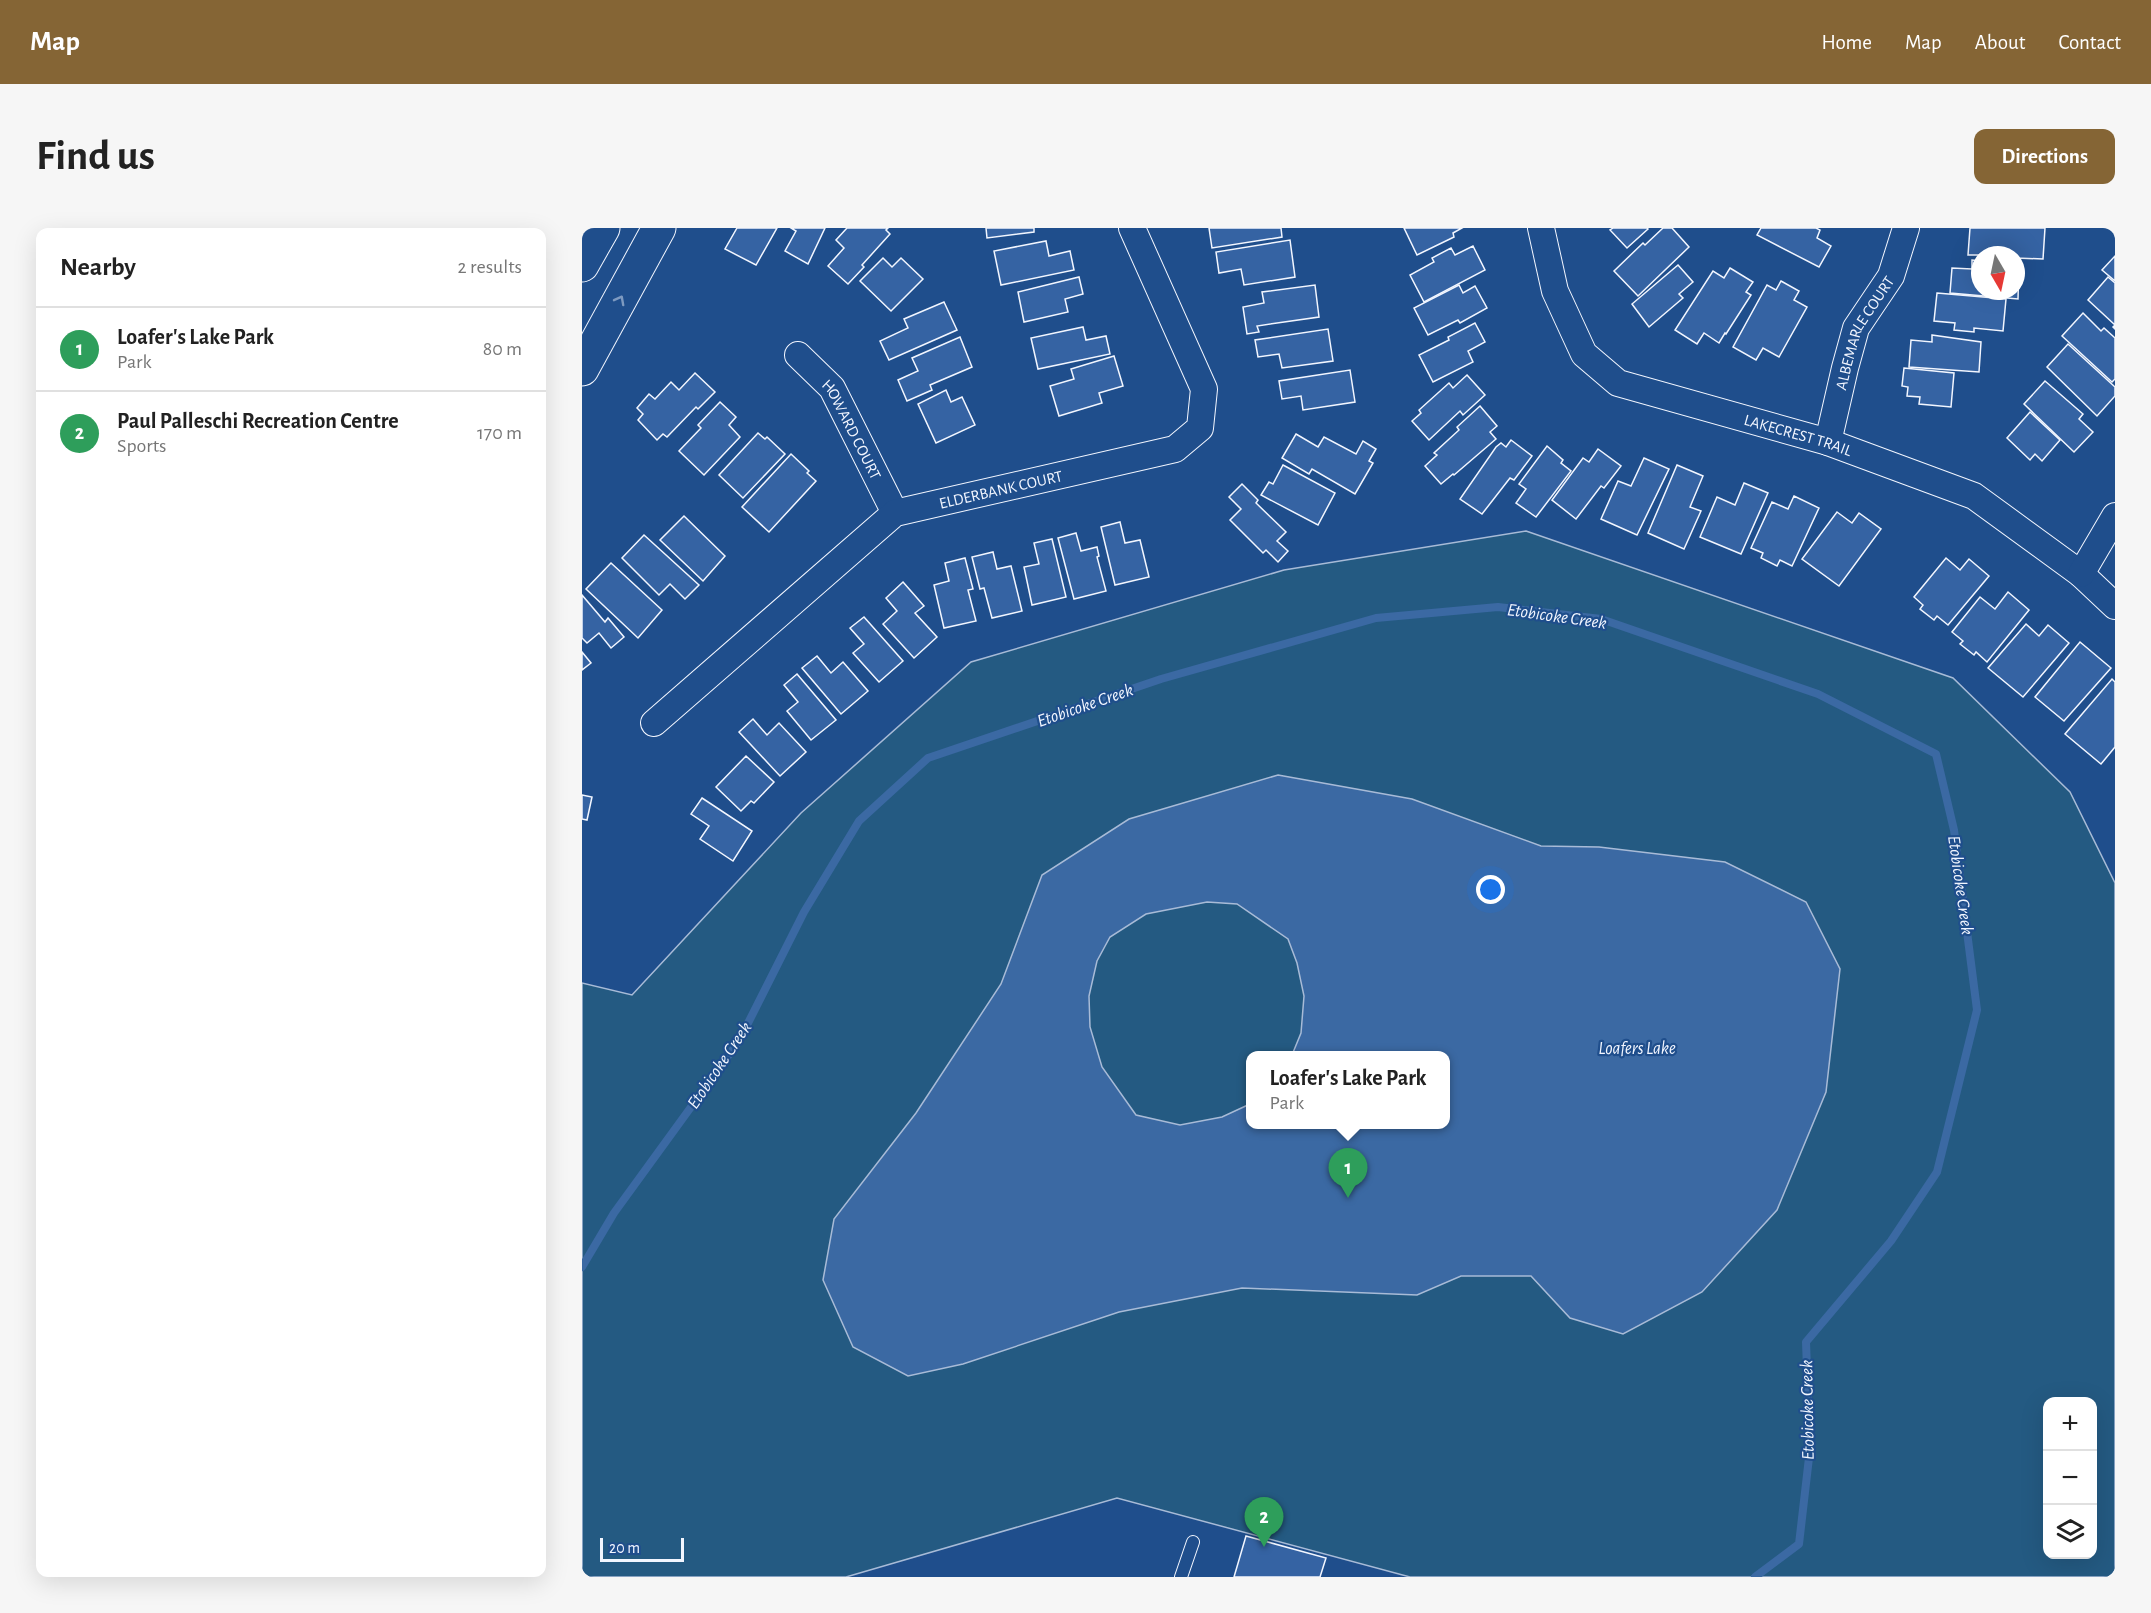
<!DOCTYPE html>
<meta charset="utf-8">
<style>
:root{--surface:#fff;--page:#f6f6f6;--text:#222;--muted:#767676;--line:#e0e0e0;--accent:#856535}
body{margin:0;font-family:"Alegreya Sans",sans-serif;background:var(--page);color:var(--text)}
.controls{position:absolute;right:18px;bottom:18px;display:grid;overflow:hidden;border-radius:12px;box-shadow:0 6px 24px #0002}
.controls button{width:54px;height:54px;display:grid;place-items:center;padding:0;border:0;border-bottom:2px solid var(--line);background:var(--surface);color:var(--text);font:30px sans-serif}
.compass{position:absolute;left:1389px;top:18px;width:54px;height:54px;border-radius:50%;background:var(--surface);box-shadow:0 6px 24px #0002;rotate:171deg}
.scale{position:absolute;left:18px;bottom:15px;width:84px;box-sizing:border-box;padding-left:6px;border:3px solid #f2f6ff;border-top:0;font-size:16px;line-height:21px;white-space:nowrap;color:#f2f6ff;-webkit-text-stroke:4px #1f4e8c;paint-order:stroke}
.you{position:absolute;left:909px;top:662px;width:21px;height:21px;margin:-15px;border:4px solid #fff;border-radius:50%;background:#1a73e8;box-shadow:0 0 0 9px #1a73e833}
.badge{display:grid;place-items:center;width:39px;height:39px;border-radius:50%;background:var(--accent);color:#fff;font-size:20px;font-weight:700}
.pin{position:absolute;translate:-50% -50px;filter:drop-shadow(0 2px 3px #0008)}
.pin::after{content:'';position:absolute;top:32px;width:21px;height:18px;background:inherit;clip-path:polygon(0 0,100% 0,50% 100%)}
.popup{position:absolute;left:664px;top:823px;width:204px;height:78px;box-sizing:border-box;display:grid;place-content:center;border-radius:12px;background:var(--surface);filter:drop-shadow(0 2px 4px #0005);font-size:20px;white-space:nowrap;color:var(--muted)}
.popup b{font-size:22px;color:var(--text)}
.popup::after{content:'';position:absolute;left:50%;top:100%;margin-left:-12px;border:12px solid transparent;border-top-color:var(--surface)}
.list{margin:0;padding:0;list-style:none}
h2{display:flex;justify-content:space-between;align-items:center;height:78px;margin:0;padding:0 24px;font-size:26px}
h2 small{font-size:20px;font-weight:400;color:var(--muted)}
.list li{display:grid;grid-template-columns:39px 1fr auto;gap:18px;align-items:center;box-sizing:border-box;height:84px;padding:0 24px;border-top:2px solid var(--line)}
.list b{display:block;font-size:22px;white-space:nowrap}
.list p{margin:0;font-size:20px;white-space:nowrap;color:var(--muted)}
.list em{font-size:20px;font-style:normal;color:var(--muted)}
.icon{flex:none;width:33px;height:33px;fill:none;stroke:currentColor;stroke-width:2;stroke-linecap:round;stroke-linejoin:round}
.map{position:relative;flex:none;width:1533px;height:1349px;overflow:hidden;border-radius:12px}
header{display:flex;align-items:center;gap:36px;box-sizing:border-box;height:84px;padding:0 30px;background:var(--accent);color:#fff}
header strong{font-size:28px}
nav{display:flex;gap:33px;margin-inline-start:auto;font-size:21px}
.intro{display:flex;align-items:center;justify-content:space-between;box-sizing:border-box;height:144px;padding:0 36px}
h1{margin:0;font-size:42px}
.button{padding:15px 27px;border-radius:12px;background:var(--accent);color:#fff;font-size:21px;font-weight:700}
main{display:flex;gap:36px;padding:0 36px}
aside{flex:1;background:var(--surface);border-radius:12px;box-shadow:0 6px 24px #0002}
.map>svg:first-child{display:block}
.green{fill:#245a82;stroke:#a8bbd7;stroke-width:1.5;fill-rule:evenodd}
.water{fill:#3b69a3;stroke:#a8bbd7;stroke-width:1.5;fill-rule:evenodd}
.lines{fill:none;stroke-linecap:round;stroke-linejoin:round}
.stream{stroke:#3b69a3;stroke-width:8}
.building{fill:#3563a3;stroke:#f2f6ff;stroke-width:1.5}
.service-casing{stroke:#f2f6ff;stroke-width:14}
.minor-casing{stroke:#f2f6ff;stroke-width:28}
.secondary-casing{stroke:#f2f6ff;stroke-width:35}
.service{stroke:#1f4e8c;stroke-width:12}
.minor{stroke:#1f4e8c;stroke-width:26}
.secondary{stroke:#1f4e8c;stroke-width:33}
.oneway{stroke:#7e9ac0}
.labels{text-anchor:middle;stroke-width:4.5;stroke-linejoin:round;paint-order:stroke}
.street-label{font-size:16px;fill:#f2f6ff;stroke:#1f4e8c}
.water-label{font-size:18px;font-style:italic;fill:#f2f6ff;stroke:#1f4e8c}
</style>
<header>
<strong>Map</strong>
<nav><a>Home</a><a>Map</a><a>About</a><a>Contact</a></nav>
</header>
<div class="intro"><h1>Find us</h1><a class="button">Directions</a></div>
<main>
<aside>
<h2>Nearby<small>2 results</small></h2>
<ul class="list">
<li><span class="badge" style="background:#2e9e5b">1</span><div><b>Loafer's Lake Park</b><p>Park</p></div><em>80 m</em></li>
<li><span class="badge" style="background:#2e9e5b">2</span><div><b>Paul Palleschi Recreation Centre</b><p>Sports</p></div><em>170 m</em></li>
</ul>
</aside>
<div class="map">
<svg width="1533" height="1349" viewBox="0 0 1533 1349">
<rect width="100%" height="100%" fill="#1f4e8c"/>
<path class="green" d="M944,303L1371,450L1488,564L1533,655V1349H828L535,1270L264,1349H0V755L50,767L219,585L389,434L702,342ZM668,828H864V896H668ZM1466,1174H1510V1326H1466Z"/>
<path class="water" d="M696,547L830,571L959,618L1017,619L1143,634L1224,674L1258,741L1244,864L1195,982L1120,1064L1041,1106L988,1090L949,1048H879L835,1067L660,1060L537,1084L381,1136L326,1148L271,1119L241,1052L252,991L334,885L419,756L460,647L547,591ZM625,674L655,676L706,711L715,735L722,768L719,805L710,827L864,828V896H668V876L640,889L598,897L554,887L520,839L508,799L507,768L515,733L528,709L564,686Z"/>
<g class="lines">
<path class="stream" d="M0,1039L32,985L157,813L222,684L277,593L346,530L579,451L794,390L916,379L1019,391L1236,466L1354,526L1372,602L1395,782L1355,944L1309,1013L1224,1114L1228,1221L1217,1316L1173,1349"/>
</g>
<g class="building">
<path d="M155,0H195L174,37L143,21Z"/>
<path d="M209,0H243L226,36L203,23L214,3Z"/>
<path d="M265,0H306L304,2L308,6L280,37L282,39L266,56L246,38L262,20L254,12Z"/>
<path d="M404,0H452V4L405,10Z"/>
<path d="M627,0H699L700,9L630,20Z"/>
<path d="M822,0H880L871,5L872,9L835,27Z"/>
<path d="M1031,0H1065L1066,1L1045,20L1028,2Z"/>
<path d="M1081,0H1090L1107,19L1056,68L1032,43L1061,15L1063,17Z"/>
<path d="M1179,0H1234L1238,2L1235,10L1249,18L1237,39L1175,7Z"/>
<path d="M1388,0H1463L1461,31L1434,30V27H1386Z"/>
<path d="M708,12L713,49L662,57L659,41L637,45L634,24Z"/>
<path d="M464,13L467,28L488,23L492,42L419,57L412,23Z"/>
<path d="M891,18L903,42L842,74L828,47L852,34L850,30L869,20L873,27Z"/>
<path d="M1533,28V53L1520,42Z"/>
<path d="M301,30L310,39L319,30L341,51L309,83L278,53Z"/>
<path d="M1390,32L1398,33V63H1434V36H1437L1436,71L1368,65L1370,40L1390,41Z"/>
<path d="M1096,37L1111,54L1097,66L1101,70L1067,99L1050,76Z"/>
<path d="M1148,40L1171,54L1164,64L1169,67L1144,106L1143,105L1137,115L1122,105L1115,116L1093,102L1131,43L1142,50Z"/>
<path d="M497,49L501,66L483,71L486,84L442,94L436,64Z"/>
<path d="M1526,49L1533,55V101L1531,99L1533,97L1506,72Z"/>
<path d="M1199,53L1217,63L1212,72L1225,79L1197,129L1181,120L1174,132L1151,119L1185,57L1194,62Z"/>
<path d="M733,57L737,89L675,98L677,104L665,106L661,79L682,75L680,64Z"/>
<path d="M877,57L881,65L893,58L905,80L878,95L876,92L846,107L832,80Z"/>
<path d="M1355,65L1424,71L1421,103L1392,100V104L1372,102L1373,95L1352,93Z"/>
<path d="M362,74L375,102L307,132L298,113L326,100L322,91Z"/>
<path d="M1501,85L1519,103L1522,100L1533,110V151L1530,154L1480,108Z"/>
<path d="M893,95L903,114L886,123L891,134L851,154L837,127L867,112L866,109Z"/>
<path d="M501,99L504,112L524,108L528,126L456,141L449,110Z"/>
<path d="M746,101L751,133L700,140L697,126L676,129L673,112Z"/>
<path d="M1350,107L1399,114L1397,144L1327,139L1329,112L1350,114Z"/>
<path d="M378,109L390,139L348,157L350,162L325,173L316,152L336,143L330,130Z"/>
<path d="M1486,116L1533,159V168L1515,188L1465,139Z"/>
<path d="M532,128L541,158L517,165L520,175L477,188L468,158L492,151L489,141Z"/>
<path d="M1322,140L1372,145L1369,179L1337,176L1338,169L1325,168L1326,159L1320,158Z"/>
<path d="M768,142L773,174L721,182L719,168L700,171L697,153Z"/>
<path d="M113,145L133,164L116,181L114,179L85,209L81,206L75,212L56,192L61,186L55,180L67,166L73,171L89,154L97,162Z"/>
<path d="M885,147L903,167L881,187L878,183L847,212L830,193L839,185L837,182L867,155L871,160Z"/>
<path d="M1463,153L1501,186L1497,191L1511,204L1492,224L1442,176Z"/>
<path d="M364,162L369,174L380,169L393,197L354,215L336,176Z"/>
<path d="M138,174L154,189L147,197L158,209L122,247L97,223L119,200L116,197Z"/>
<path d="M898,178L915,198L908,204L914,211L872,247L871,246L859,256L843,238L855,227L852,225L877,202L875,199Z"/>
<path d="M1448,184L1478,212L1460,233L1453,226L1448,232L1425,210Z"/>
<path d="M176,205L183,211L185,209L203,226L161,270L137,247Z"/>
<path d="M714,206L736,219L742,209L774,226L781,213L794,221L787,233L791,235L773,266L730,241L727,246L700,230Z"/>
<path d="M929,212L950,228L932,252L928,250L900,286L878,271L914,219L919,215L924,219Z"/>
<path d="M965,218L981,232L979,235L989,243L954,289L934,275L944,261L937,256Z"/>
<path d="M1016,221L1039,238L1022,260L1019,258L994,291L970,272L1001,230L1007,234Z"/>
<path d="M209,226L227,243L225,245L234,253L187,304L160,279Z"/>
<path d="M1062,230L1087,241L1055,307L1019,291L1036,253L1049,258Z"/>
<path d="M701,237L753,265L736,297L679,267L687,254L691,256Z"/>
<path d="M1095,237L1121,248L1108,279L1119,283L1102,321L1066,305Z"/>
<path d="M1162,255L1186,265L1159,326L1118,309L1135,269L1153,277Z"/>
<path d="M660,256L676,272L674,275L704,304L695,313L706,323L696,334L684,322L681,325L648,292L659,281L647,269Z"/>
<path d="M1212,268L1237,280L1210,338L1198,332L1195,338L1179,330L1181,325L1169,320L1190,274L1206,281Z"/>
<path d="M1255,284L1270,295L1277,285L1299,301L1257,358L1220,331Z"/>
<path d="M102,288L143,328L121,353L78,312Z"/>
<path d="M538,294L543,315L558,312L567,349L533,357L519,299Z"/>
<path d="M494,305L499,323L515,319L517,328L515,329L524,363L492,371L476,310Z"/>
<path d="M62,307L117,357L103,371L88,356L77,367L40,330Z"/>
<path d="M470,311L484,369L450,377L442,339L457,336L452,315Z"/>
<path d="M411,324L415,341L429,338L440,383L410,390L402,360L398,361L390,329Z"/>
<path d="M383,330L391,361L386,362L394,393L362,400L352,357L367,353L363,335Z"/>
<path d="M1364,330L1378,342L1387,331L1407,348L1366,397L1355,388L1352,392L1338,381L1341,377L1332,369Z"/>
<path d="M29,335L80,382L56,410L4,361Z"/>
<path d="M321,354L342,378L333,385L355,409L332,430L301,396L315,383L304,370Z"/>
<path d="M1426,364L1447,382L1405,434L1394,424L1392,427L1378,416L1381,413L1370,404L1398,369L1413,381Z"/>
<path d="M0,367L23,394L26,390L42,409L29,420L17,405L5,415L0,410Z"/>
<path d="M282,389L321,433L297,454L271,425L282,416L268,400Z"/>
<path d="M1444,396L1457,408L1466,397L1487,415L1441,469L1406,440Z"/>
<path d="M1498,414L1529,440L1482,493L1453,469Z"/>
<path d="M0,424L9,435L0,442Z"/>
<path d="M235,428L249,445L261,434L286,463L259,486L220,440Z"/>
<path d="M215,446L254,492L229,512L205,483L216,474L202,457Z"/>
<path d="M1530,451L1533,454V519L1519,536L1483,506Z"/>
<path d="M171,491L185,507L197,495L224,524L198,548L157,504Z"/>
<path d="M164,528L192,554L172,575L169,573L159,583L134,559Z"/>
<path d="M0,567L10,569L5,592L0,591Z"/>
<path d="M120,570L170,603L151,633L118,611L127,598L109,586Z"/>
<path d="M664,1308L744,1330L738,1349H652Z"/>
</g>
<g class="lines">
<defs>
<path id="service" d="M599,1349L611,1314"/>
<g id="minor">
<path id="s1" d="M959,0L973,63L1002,126L1036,155L1246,214L1392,268L1499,346L1533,378"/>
<path id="s2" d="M216,127L250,160L313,285"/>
<path id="s3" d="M1246,214L1263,140L1274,100L1309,48L1324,0"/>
<path d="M1499,346L1533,288"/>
<path id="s4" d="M72,495L313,285L593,221L618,200L622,161L550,0"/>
</g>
<g id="secondary">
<path d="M0,37L21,0"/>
<path d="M0,141L77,0"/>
</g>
</defs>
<use href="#service" class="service-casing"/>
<use href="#minor" class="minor-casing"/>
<use href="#secondary" class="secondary-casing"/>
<use href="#service" class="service"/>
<use href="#minor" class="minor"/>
<use href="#secondary" class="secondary"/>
</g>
<defs><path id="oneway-chevron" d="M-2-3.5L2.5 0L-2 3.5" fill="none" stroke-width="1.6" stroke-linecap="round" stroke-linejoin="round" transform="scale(1.5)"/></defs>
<use class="oneway" href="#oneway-chevron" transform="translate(38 72) rotate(-62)"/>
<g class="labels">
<g class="street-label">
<text dy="6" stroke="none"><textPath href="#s3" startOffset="116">ALBEMARLE COURT</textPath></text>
<text dy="6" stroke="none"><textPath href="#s2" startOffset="93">HOWARD COURT</textPath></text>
<text dy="6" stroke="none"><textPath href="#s1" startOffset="366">LAKECREST TRAIL</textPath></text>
<text dy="6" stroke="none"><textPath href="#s4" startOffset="428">ELDERBANK COURT</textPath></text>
</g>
<g class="water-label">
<text transform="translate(975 388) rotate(8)" y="6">Etobicoke Creek</text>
<text transform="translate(503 477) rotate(-19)" y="6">Etobicoke Creek</text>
<text transform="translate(1379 657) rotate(82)" y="6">Etobicoke Creek</text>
<text x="1055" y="826">Loafers Lake</text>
<text transform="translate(137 837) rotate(-56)" y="6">Etobicoke Creek</text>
<text transform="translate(1225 1182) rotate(-91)" y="6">Etobicoke Creek</text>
</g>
</g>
</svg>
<div class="controls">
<button>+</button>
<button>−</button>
<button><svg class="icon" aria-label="layers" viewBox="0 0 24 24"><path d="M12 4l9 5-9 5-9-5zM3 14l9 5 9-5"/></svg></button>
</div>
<svg class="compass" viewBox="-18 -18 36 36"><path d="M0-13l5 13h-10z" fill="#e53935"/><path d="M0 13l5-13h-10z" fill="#767676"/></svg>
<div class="scale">20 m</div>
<div class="you"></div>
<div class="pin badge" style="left:766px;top:970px;background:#2e9e5b">1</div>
<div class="popup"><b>Loafer's Lake Park</b>Park</div>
<div class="pin badge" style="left:682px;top:1319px;background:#2e9e5b">2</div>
</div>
</main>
